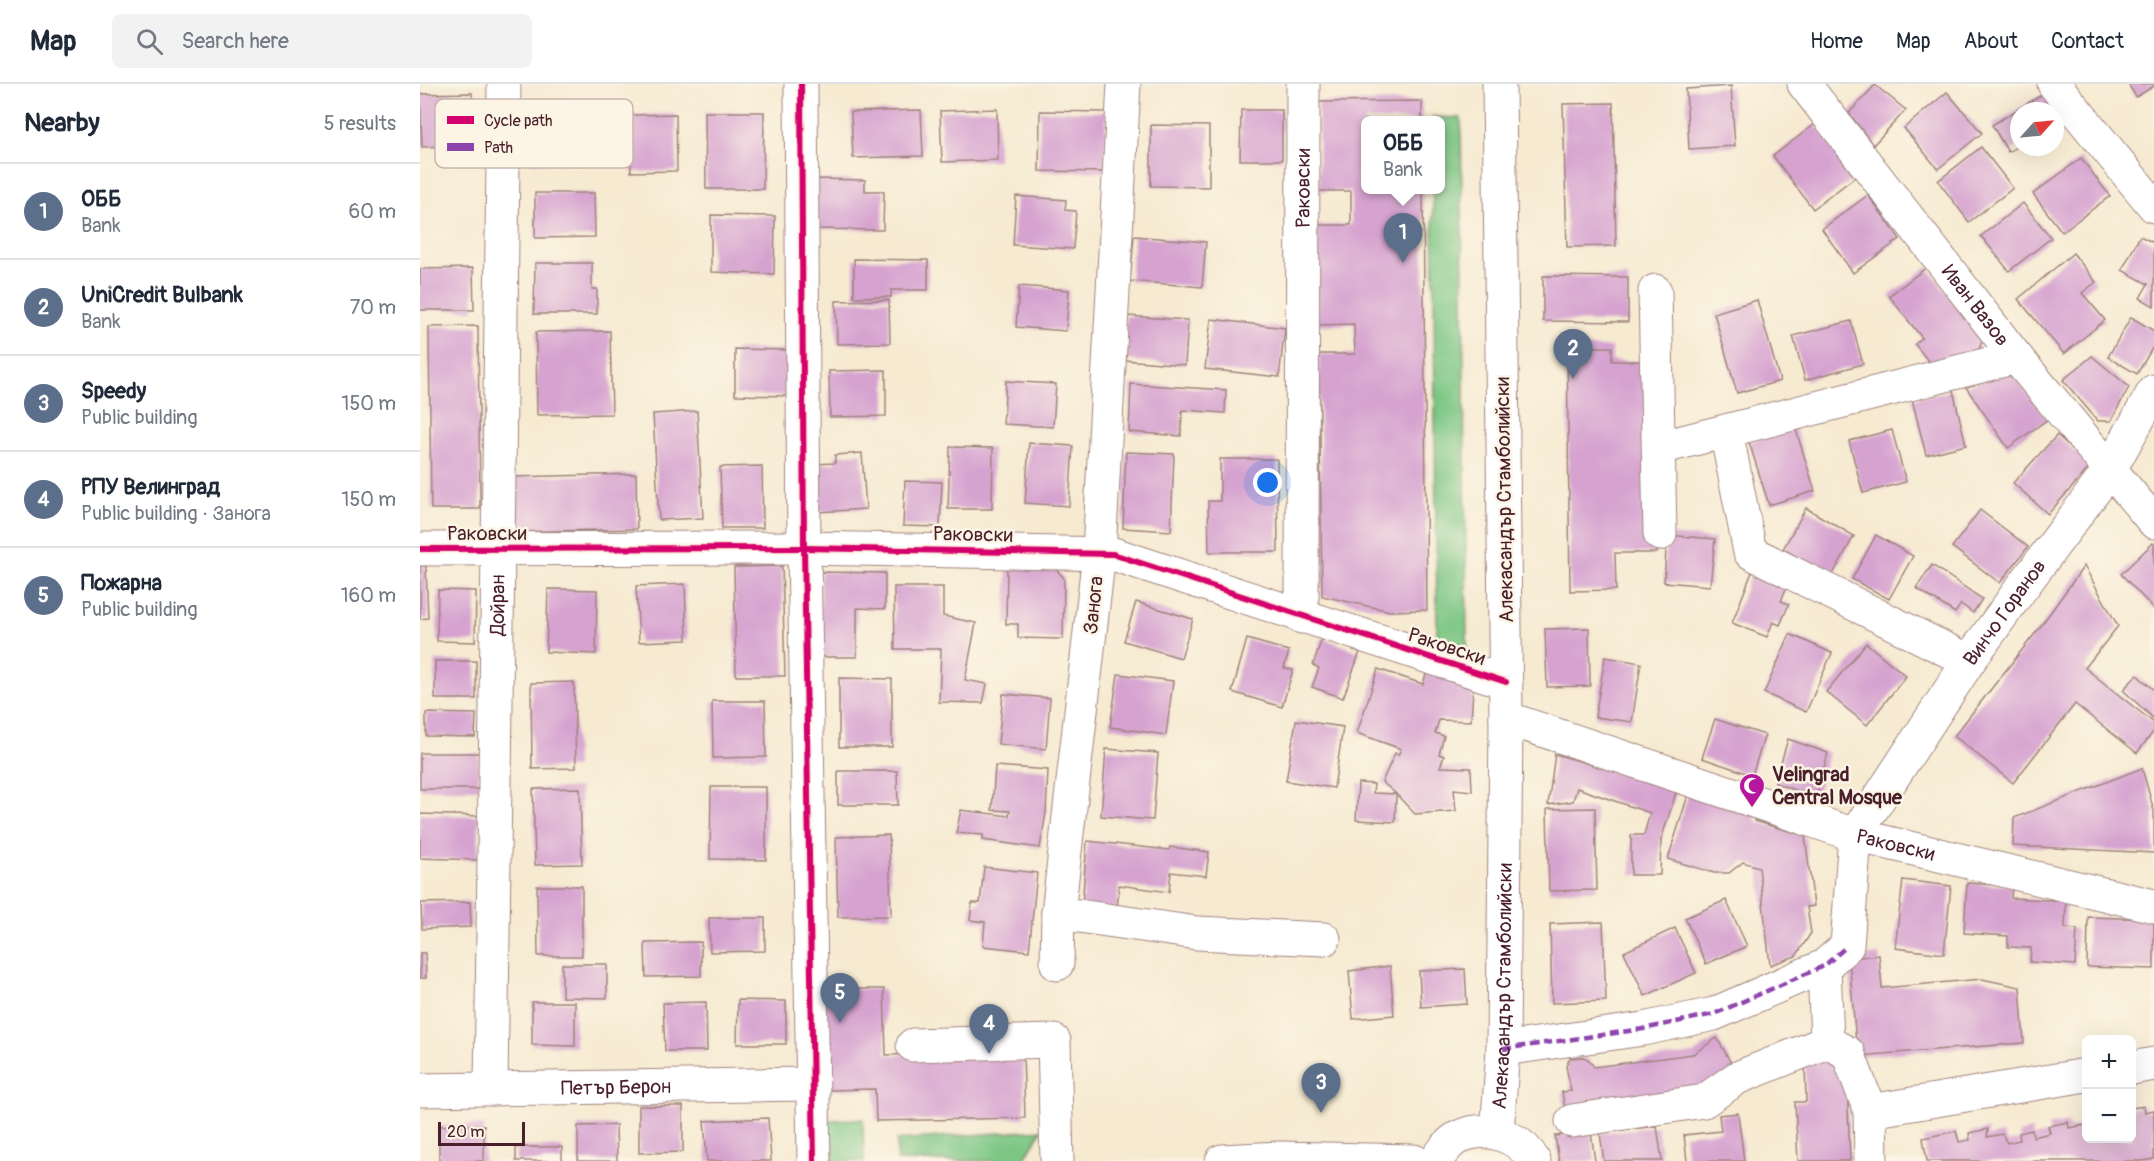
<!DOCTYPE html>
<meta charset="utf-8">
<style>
:root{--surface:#fff;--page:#f2f2f3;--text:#1f2937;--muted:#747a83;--line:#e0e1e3;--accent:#b5179e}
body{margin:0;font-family:Pangolin,sans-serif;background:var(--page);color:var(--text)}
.controls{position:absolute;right:18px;bottom:18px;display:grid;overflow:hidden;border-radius:9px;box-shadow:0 6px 24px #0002}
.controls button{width:54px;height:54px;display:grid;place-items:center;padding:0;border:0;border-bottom:2px solid var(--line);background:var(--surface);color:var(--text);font:30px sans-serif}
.compass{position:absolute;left:1590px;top:18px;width:54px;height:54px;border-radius:50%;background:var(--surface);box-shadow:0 6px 24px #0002;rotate:63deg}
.scale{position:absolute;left:18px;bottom:15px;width:87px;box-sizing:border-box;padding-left:6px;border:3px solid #4a1f2b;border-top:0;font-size:16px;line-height:21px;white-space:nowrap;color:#4a1f2b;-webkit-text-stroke:4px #fcf5e5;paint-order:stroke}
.you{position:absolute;left:848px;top:399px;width:21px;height:21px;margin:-15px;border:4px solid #fff;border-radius:50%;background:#1a73e8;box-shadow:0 0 0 9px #1a73e833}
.badge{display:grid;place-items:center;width:39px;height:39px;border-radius:50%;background:var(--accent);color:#fff;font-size:20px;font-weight:700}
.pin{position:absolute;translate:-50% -50px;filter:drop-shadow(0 2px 3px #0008)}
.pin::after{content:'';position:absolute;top:32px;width:21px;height:18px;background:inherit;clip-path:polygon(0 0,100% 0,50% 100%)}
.popup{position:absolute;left:941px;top:32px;width:84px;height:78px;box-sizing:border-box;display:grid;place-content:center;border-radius:9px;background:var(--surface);filter:drop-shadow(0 2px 4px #0005);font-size:20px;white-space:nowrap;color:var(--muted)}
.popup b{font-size:22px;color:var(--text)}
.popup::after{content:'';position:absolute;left:50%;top:100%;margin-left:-12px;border:12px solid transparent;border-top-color:var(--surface)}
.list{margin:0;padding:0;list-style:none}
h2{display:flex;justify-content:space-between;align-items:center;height:78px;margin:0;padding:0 24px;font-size:26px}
h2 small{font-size:20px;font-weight:400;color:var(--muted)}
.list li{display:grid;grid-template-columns:39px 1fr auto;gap:18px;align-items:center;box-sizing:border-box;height:96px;padding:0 24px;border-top:2px solid var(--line)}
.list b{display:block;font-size:22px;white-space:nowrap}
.list p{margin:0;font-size:20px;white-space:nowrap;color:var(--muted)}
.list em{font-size:20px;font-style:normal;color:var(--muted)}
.icon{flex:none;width:33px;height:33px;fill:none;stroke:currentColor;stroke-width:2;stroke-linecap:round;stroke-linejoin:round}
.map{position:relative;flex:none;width:1734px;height:1077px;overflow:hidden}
header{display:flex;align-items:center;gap:36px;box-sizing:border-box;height:84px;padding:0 30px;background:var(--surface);border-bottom:2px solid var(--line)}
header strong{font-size:28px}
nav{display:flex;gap:33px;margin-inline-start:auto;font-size:21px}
.search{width:420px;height:54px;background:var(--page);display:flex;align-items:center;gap:15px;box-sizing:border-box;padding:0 21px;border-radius:9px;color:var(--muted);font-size:22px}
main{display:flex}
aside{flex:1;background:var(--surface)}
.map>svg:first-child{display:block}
.green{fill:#7cc684;stroke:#637258;stroke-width:1.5}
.building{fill:#d6a2d0}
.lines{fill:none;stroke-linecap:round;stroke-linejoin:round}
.minor-casing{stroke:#a0847e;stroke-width:35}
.major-casing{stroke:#a0847e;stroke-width:35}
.minor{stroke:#fff;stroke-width:33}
.major{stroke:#fff;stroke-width:33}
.quiet{stroke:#8e44ad;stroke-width:4.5;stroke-dasharray:9 4.5;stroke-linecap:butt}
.cycleway-casing{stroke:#fcf5e5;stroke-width:10}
.cycleway{stroke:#d6006c;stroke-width:6}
.labels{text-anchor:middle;stroke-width:5;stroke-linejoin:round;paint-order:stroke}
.street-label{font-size:20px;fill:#4a1f2b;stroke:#fcf5e5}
.poi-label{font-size:20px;font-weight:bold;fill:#4a1f2b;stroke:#fcf5e5;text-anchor:start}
.key{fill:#fcf5e5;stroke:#c7b5ad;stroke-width:1.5}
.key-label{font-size:16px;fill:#4a1f2b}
</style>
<header>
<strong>Map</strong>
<div class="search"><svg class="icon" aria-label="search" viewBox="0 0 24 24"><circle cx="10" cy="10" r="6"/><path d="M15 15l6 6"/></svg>Search here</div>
<nav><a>Home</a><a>Map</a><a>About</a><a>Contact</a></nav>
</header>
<main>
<aside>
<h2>Nearby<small>5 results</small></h2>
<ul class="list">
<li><span class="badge" style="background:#5c6f8a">1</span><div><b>ОББ</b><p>Bank</p></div><em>60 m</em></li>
<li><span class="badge" style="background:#5c6f8a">2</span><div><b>UniCredit Bulbank</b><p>Bank</p></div><em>70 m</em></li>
<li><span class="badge" style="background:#5c6f8a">3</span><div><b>Speedy</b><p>Public building</p></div><em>150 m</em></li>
<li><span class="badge" style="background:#5c6f8a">4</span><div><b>РПУ Велинград</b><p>Public building · Занога</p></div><em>150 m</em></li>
<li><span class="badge" style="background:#5c6f8a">5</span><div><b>Пожарна</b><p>Public building</p></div><em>160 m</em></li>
</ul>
</aside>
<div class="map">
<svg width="1734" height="1077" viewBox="0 0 1734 1077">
<rect width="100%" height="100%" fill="#fcf5e5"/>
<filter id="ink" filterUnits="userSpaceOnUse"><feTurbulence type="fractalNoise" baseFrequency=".0167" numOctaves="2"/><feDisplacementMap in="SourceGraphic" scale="12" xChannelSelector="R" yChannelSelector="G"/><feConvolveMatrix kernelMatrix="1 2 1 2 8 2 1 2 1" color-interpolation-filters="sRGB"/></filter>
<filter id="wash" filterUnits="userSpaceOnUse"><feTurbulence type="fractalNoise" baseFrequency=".008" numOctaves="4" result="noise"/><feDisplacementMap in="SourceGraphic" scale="24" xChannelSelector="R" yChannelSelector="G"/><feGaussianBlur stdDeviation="1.35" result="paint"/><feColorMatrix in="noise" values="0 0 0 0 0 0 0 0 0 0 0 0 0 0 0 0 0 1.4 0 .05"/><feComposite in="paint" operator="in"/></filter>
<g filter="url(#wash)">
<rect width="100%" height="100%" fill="#f6ead1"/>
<g class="green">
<path d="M1013,33L1041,34L1047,563L1017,556L1013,106H1020V36H1013Z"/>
<path d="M443,1035L444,1077H404L407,1036Z"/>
<path d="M622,1046L603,1077H477V1056Z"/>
</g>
<g id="blocks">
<g class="building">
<path d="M1708,0H1734V2L1716,13Z"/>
<path d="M1455,1L1486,26L1453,61L1429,29Z"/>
<path d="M1311,2L1315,62L1269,65L1266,5Z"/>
<path d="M1631,5L1648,32L1635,40V27H1599V62L1588,68L1572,41Z"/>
<path d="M1527,8L1562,49L1518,85L1484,44Z"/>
<path d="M52,9L54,61L2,63L0,10Z"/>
<path d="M1002,17V36H945V105L1003,106L1007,526L970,527L902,512L899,270H935L934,240L897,241L896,141H931V107H899L898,18Z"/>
<path d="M1193,19L1196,162L1147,163L1143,20Z"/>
<path d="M577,25L578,76L522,78L520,27Z"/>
<path d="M501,26L503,72L433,74L431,28Z"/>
<path d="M821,26H862V76H820Z"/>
<path d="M620,27L686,28L685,88L619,87Z"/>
<path d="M285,28H344L343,105H286Z"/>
<path d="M256,30L257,87L211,88L210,31Z"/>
<rect x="111" y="33" width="60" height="46"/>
<path d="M1395,40L1435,93L1393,125L1353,72Z"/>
<path d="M731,41L789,42V103L731,102Z"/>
<path d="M1561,63L1593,104L1549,138L1518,97Z"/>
<path d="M1661,74L1690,112L1642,148L1613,110Z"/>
<path d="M395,95L445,96V107H464L463,146L394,145Z"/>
<path d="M115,109H174L175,153L115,154Z"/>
<path d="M1448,111L1480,155L1433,189L1402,145Z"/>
<path d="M596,112L646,116L645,126L656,127L653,165L593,161Z"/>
<path d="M1603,119L1631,154L1589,187L1561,152Z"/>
<path d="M291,131L355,132L354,190L291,188Z"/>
<path d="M714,152L786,158L782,203L710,197Z"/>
<path d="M1720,152L1734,159V222L1720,214L1728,200L1702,186Z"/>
<path d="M1653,169L1676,198L1662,209L1685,236L1644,270L1598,215Z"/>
<path d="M434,175L508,176V206H471V213H434Z"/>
<path d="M115,179H172V205H177V230H114Z"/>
<path d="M1507,183L1562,256L1558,269L1512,282L1495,260L1502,254L1469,212Z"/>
<path d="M53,184L54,226H0V185Z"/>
<path d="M1123,192L1208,193V238L1123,237Z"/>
<path d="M599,202L649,206L646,247L596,243Z"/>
<path d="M469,216L470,259L417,260L416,217Z"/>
<path d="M1337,216L1360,297L1317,309L1294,229Z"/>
<path d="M706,232L768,236L765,281L704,276Z"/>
<path d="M1711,233L1734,247V261L1717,290L1688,273Z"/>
<path d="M791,235L865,244L859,293L785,285Z"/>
<path d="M1431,237L1443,280L1385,296L1373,252Z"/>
<path d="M58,242L60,425H11L9,243Z"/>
<path d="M190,247L192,330L117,331L116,248Z"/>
<path d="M1147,263H1192V277H1236L1237,469H1195L1196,506L1150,507Z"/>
<path d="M315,265L369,266V312L315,311Z"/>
<path d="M1672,272L1709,303L1691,337H1678L1643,296Z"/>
<path d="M466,286V332L410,333L409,287Z"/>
<path d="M1591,288L1628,335L1588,364L1545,302Z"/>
<path d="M586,297L636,300L633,343L583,340Z"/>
<path d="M711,300L806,306L805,329L762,326L761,352L709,348Z"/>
<path d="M1533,306L1546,361L1506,371L1492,315Z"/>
<path d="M277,327L283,434L239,436L233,330Z"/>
<path d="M1375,343L1395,407L1349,421L1329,358Z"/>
<path d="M1472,346L1486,398L1443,409L1429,357Z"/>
<path d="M1637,351L1671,382L1628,430L1593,399Z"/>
<path d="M609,359L653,362L649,422L605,419Z"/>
<path d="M530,363L573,364L572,425H528Z"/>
<path d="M706,368L754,370L751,447L703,444Z"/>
<path d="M442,369L446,425L398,428L395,380L415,379V371Z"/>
<path d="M800,375H857L858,468H789L788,417H800Z"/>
<path d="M342,382L343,444H302L300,383Z"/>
<path d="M216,390L217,445L92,448L91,393Z"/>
<path d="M485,397L522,398L520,443L483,442Z"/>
<path d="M1386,424L1434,452L1412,492L1363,465Z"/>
<path d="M1560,426L1608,463L1580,499L1532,463Z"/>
<path d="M1247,451L1295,455L1290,502L1244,498Z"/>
<path d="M1456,451L1493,472L1469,515L1432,495Z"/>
<path d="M1733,459L1734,460V525L1701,490Z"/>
<path d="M1512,481L1562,515L1553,529L1541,520L1535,529L1496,504Z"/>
<path d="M0,482H6L8,534L0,535Z"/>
<path d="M362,482L365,592H316L314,483Z"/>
<path d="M1664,482L1698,542L1665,584L1734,639V647L1717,669L1655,620L1593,699L1534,652L1617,547Z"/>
<path d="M587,483H634L644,494L643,555L598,554V540H586Z"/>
<path d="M1334,483L1369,497L1361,517L1369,520L1360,541L1353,538L1347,553L1312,539Z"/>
<path d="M401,488L465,489V525L437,524V573H400Z"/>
<path d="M265,500L267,556L219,558L216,502Z"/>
<path d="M474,503H523V532L556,539L545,596L567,600L563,619L519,618L521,565H475Z"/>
<path d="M128,505L177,506L176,570L126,568Z"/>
<path d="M18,506L56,507L55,558L17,557Z"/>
<path d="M716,518L773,535L761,574L704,557Z"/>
<path d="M1169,544L1170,602L1127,603L1125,545Z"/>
<path d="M1370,550L1412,569L1386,628L1344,609Z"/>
<path d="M902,554L940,568L923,614L892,603L899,584L893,581Z"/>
<path d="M827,555L869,567L864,584L873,586L862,623L812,608Z"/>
<path d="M1446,559L1486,592L1447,641L1406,608Z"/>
<path d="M1185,573L1221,579L1212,638L1175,633Z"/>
<rect x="15" y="577" width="41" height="38"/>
<path d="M958,585L1003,600L1007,587L1053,605L1051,637L1019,636L1015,649L1024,652L1019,670L1024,672L1020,683L1051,684L1052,707L1034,705L1036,727L995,730L974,708L962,698L975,669L978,671L981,665L937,649Z"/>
<path d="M698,590L753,597L746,651L690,643Z"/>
<path d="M1717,591L1734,606V635L1703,606Z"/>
<path d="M419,594L472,595V663H419Z"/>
<path d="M154,598L156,684L112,685L111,599Z"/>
<path d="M583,610L630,614L626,665L578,660Z"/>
<path d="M292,617H345L346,673L293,674Z"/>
<path d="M6,629L56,630L55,653L6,652Z"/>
<path d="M1295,635L1345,651L1332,691L1282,674Z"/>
<path d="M876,636L923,643L914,704L866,697Z"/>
<path d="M1368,655L1408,669L1396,713L1355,699Z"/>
<path d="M686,665L738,669L733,736L681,732Z"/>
<rect x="0" y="669" width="59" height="36"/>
<path d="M1135,670L1257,706L1241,756L1240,791H1211V751H1224L1230,729L1157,704L1153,717L1128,721Z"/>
<path d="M575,682L628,686L626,729L620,764L563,756V751L536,749L541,726L589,732L590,727L572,726Z"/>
<path d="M1722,684L1734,727V769L1593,762L1594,734Z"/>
<path d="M418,687H477L478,721H418Z"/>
<path d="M938,699L954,700L953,709L976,710L975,738L936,736Z"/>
<path d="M291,703H346V776L290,775Z"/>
<path d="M160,704L162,780L115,781L113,705Z"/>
<path d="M1269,708L1337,730L1335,737L1385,752L1394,822L1387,823L1391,849L1376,872L1350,881L1339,783L1323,778L1309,789H1294L1248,775Z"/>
<path d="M1175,724L1177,806L1129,807L1127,725Z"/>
<path d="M0,730L59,732L58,776L0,774Z"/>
<path d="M469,751L471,832L418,833L416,753Z"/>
<path d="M667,757L749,766L750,763L789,768L786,792L751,788L749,808L699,801L697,825L662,822Z"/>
<path d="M564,783L617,789L609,867L563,862L565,838L550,836L552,819H560Z"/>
<path d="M1483,796L1531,802L1524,870L1475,864Z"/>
<path d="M1547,799L1592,802L1591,814L1646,817L1645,844L1657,845L1655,881L1610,878L1611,864L1588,863V852L1544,849Z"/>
<path d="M117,802H162V872H118Z"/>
<path d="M1306,816L1327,862L1286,880L1265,834Z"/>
<path d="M50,818L51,843L2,845L1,819Z"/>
<path d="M1668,833L1734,835V885L1667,883Z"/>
<path d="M289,834H345V867L290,868Z"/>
<path d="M1183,838L1186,917L1132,919L1130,840Z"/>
<path d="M1255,844L1276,889L1225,912L1204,868Z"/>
<path d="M281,858V892L226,893L225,859Z"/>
<path d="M0,869H5L6,894H0Z"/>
<path d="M1459,871L1462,904L1562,895L1600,903L1604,959L1437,972L1429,874Z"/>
<path d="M142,880H187V914L142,913Z"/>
<path d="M970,882L974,931L933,935L929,887Z"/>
<path d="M1045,885L1047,920L1001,923L999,887Z"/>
<path d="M405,905H464L466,971L603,968L605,1034L456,1037L455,1005L407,1006Z"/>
<path d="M318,916L366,917V960H317Z"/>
<path d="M112,918H155V962L112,961Z"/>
<path d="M286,918L287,967H245L243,919Z"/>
<path d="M1297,954L1319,993L1301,1002L1145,1025L1142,1008L1151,1007L1146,982L1150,974L1164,973L1169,976L1174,983L1273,970Z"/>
<path d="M1426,971L1430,1077H1378L1375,1018H1386L1385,981Z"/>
<path d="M219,1022H263V1068L219,1069Z"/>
<path d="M1724,1022L1725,1028L1734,1026V1075L1722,1077H1507L1503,1054L1536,1047L1539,1058L1550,1056L1549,1049L1568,1045L1567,1053L1582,1050L1587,1059L1600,1056L1599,1049L1612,1046L1613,1053L1630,1049L1628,1042L1648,1038L1649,1044L1666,1041V1054H1712V1024Z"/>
<path d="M1318,1029L1324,1077H1267L1264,1051L1301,1047L1299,1031Z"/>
<path d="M348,1034L351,1077H287L284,1037Z"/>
<path d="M64,1041V1077H19V1042Z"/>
<path d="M196,1041L197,1077H158V1042Z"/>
<path d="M1237,1042L1242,1077H1184L1180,1049Z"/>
<path d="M1171,1048L1175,1077H1139L1135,1052Z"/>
<rect x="96" y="1063" width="46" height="14"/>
</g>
</g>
</g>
<g filter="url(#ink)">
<use href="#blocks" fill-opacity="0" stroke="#a0847e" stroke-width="1.5"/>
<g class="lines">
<defs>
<g id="minor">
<path d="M381,0L384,464L394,1077"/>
<path d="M704,0L679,469L638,829L777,849L904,855"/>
<path id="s1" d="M1384,0L1596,273L1734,438"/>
<path d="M1634,0L1734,122"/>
<path d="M1235,207L1240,450"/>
<path d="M1306,347L1330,468L1549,577"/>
<path d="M1239,364L1596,273"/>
<path d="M0,465L384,464L693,470L1086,598"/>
<path id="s2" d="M882,533L883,0"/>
<path id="s3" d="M1086,634L1435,751L1734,822"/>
<path d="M637,880L638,829"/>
<path d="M1404,882L1407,958"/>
<path d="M493,961L634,957L637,1077"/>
<path id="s4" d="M1083,965L1223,945L1294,930L1404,882L1427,862L1435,751L1549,577L1600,506L1689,387L1734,307"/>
<path d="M1712,984L1734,980"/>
<path id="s5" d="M71,1005L84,0"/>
<path id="s6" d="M0,1006L392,1000"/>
<path d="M1450,1027L1666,991"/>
<path d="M1152,1037L1284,1017L1317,994L1407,958L1428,969L1450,1027L1451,1077"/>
<path d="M802,1077L860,1074L994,1077"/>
</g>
<g id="major">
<path id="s7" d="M1077,1049L1083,965L1086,634L1079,0"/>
<path d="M1016,1077C1022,1068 1029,1058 1039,1053C1066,1040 1100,1052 1114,1077"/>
</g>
</defs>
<use href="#minor" class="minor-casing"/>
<use href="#major" class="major-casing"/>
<use href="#minor" class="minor"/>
<use href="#major" class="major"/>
<path class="quiet" d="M1083,965L1223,945L1294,930L1404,882L1427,862"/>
<defs>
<g id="cycleway">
<path d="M381,0L384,464L394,1077"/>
<path d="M0,465L384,464L693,470L1086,598"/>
</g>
</defs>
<use href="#cycleway" class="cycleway-casing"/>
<use href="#cycleway" class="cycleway"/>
</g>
</g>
<defs>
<symbol id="mosque-pin" viewBox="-11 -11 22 30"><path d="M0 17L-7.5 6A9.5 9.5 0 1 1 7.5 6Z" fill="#b5179e" stroke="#fcf5e5"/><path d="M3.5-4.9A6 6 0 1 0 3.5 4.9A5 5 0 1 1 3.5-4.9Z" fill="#fff"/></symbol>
</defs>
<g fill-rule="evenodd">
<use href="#mosque-pin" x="1317" y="687" width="30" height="40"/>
</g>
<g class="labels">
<g class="street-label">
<text dy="7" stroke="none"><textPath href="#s2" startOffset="429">Раковски</textPath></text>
<text dy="7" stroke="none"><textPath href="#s1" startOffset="280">Иван Вазов</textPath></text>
<text transform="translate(1084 416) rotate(-91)" y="7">Алекасандър Стамболийски</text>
<text x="67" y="456">Раковски</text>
<text transform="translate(553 450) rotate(1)" y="7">Раковски</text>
<text dy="7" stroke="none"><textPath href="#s5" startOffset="484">Дойран</textPath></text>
<text transform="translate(673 521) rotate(-84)" y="7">Занога</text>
<text dy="7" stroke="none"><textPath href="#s4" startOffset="744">Винчо Горанов</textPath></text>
<text transform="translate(1027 562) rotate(18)" y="7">Раковски</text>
<text dy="7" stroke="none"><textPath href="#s3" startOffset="410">Раковски</textPath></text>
<text dy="7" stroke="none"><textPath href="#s7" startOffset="147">Алекасандър Стамболийски</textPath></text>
<text dy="7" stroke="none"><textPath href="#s6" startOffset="196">Петър Берон</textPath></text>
</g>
<g class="poi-label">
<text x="1352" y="697">Velingrad<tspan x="1352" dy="23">Central Mosque</tspan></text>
</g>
</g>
<rect x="15" y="15" width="198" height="69" rx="9" class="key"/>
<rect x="27" y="32" width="27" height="8" fill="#d6006c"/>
<rect x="27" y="59" width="27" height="8" fill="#8e44ad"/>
<g class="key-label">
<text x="64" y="42">Cycle path</text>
<text x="64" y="69">Path</text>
</g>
</svg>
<div class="controls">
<button>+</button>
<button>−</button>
</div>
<svg class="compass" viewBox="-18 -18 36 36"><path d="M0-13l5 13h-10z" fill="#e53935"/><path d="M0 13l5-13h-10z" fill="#747a83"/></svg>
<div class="scale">20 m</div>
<div class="you"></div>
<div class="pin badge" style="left:983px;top:179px;background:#5c6f8a">1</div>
<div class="popup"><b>ОББ</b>Bank</div>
<div class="pin badge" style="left:1153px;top:295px;background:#5c6f8a">2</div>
<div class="pin badge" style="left:901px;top:1029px;background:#5c6f8a">3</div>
<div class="pin badge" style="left:569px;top:970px;background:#5c6f8a">4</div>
<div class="pin badge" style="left:420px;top:939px;background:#5c6f8a">5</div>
</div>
</main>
